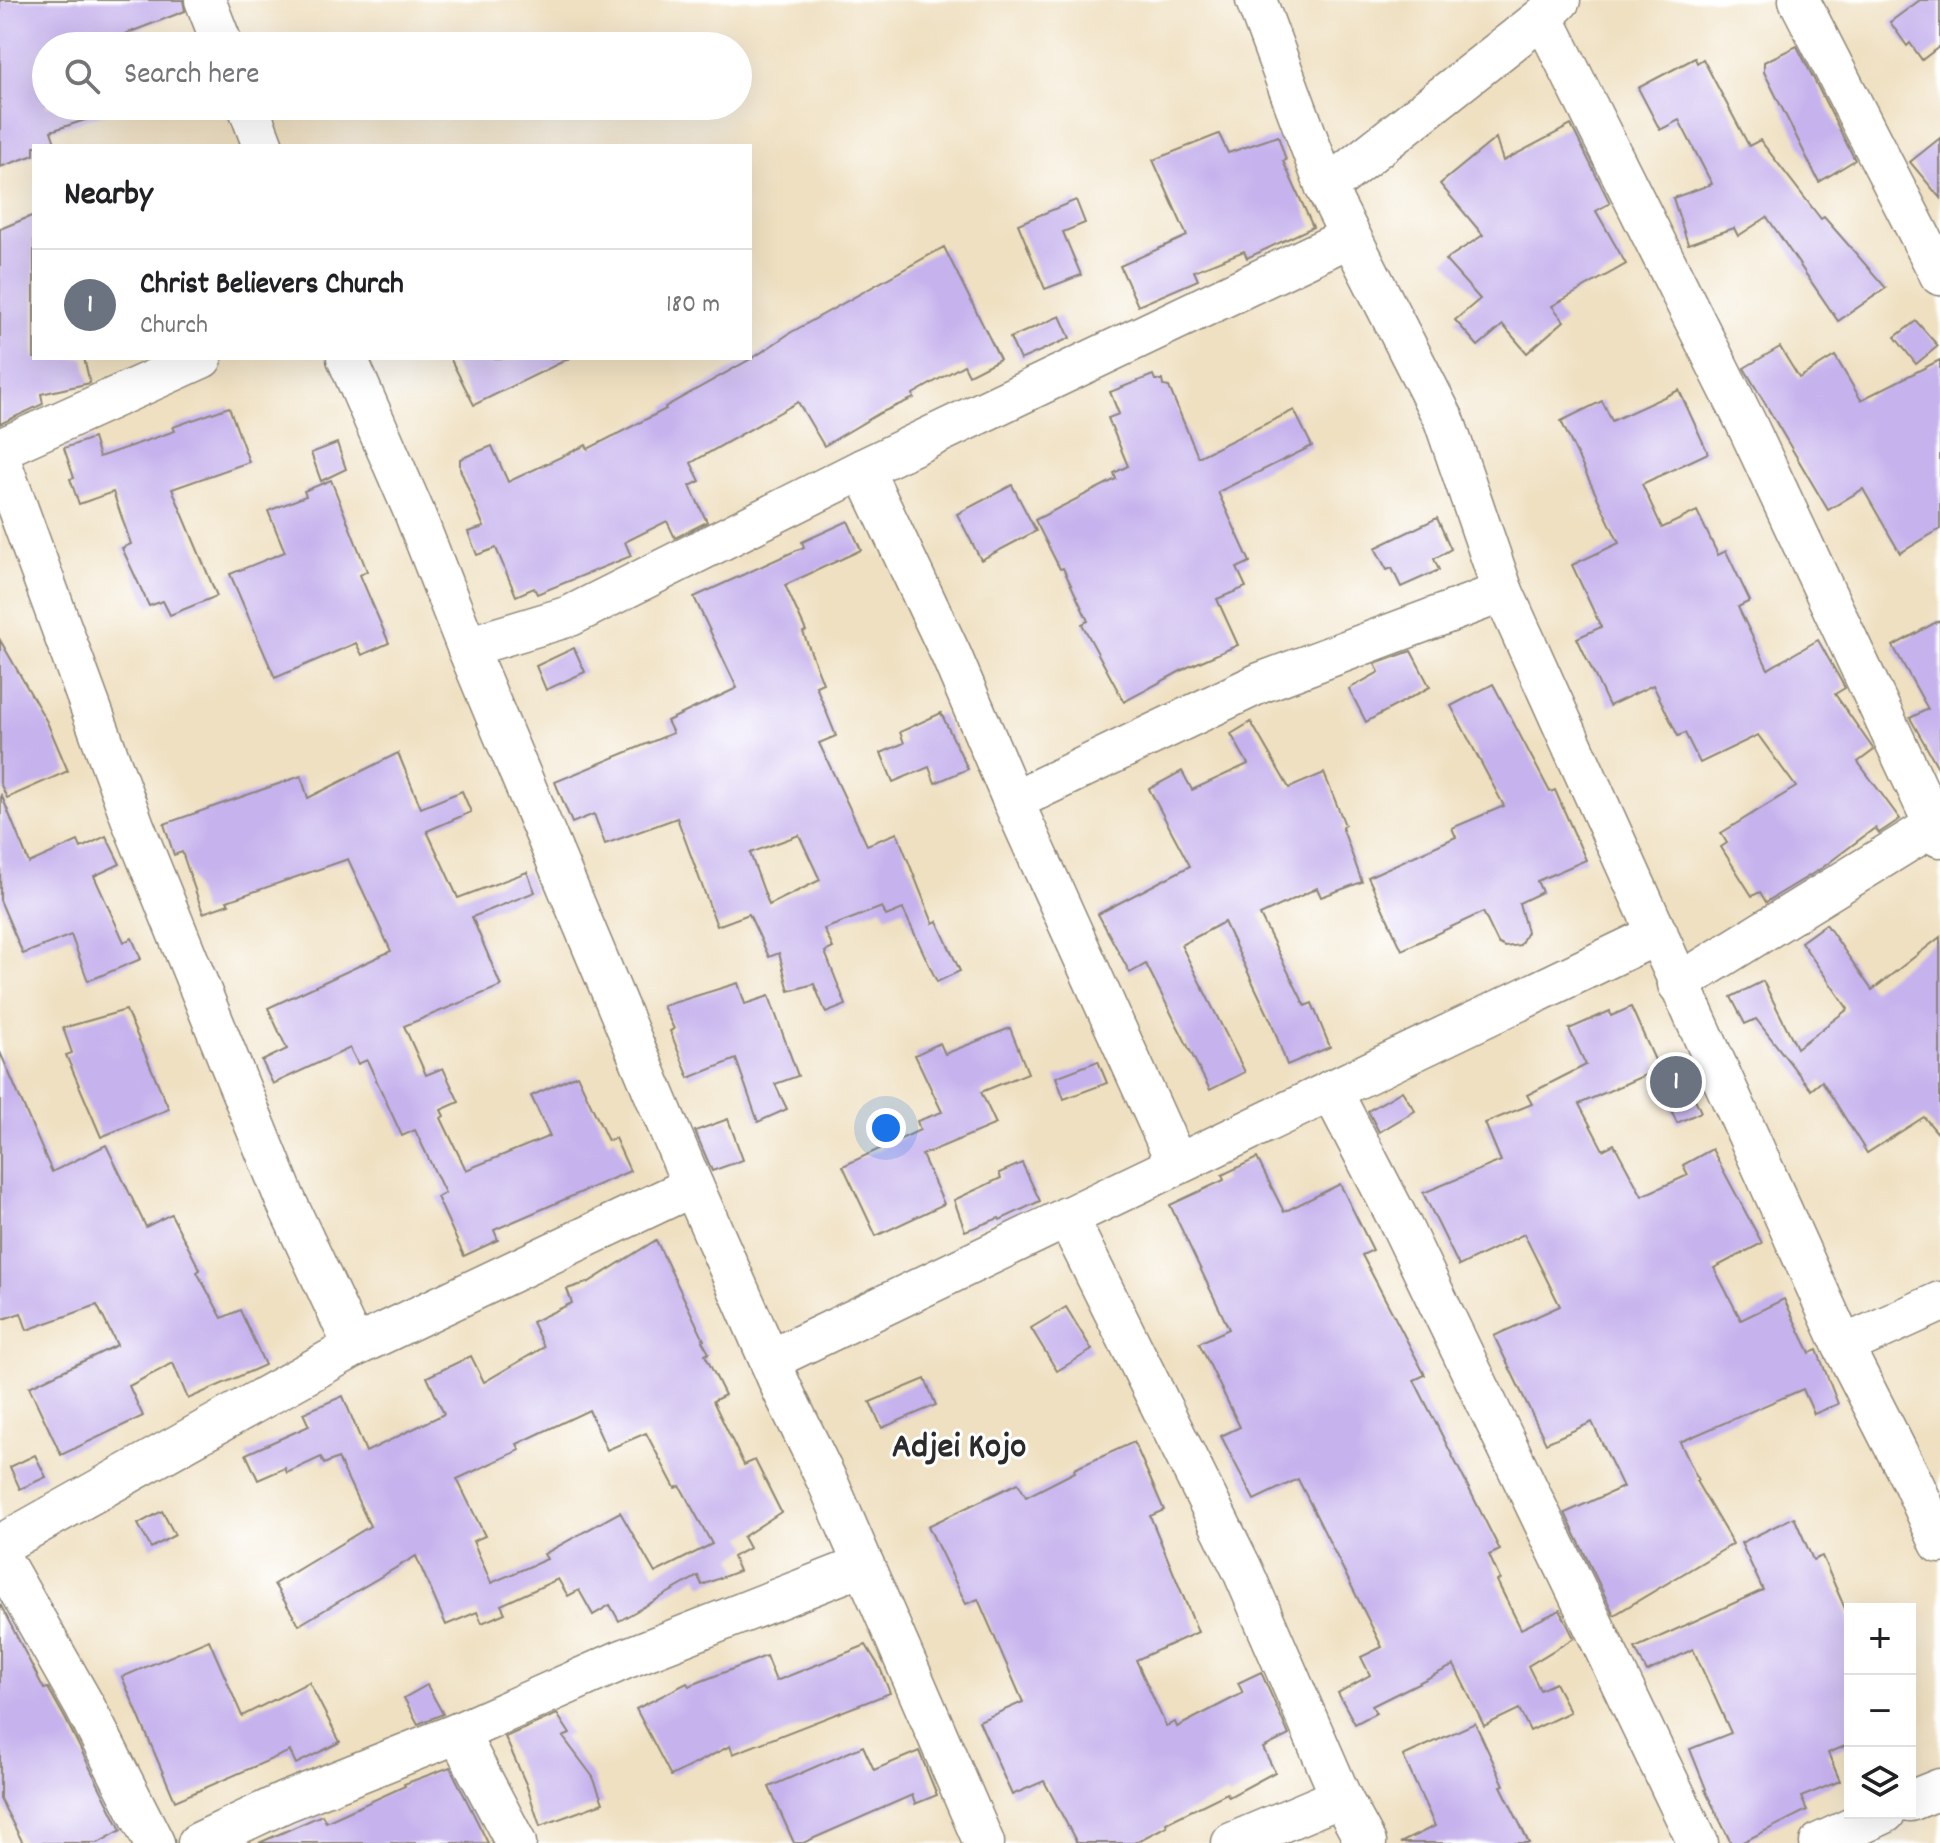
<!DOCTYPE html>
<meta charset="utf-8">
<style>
:root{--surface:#fff;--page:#f6f6f6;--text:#202124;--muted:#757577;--line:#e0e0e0;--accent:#b5179e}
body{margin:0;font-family:Dekko,sans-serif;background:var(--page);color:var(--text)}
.controls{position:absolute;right:24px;bottom:24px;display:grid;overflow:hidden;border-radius:0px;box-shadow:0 8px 32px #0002}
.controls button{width:72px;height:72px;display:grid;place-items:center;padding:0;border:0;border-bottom:2px solid var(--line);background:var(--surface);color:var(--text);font:40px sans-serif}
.you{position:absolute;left:886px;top:1128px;width:28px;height:28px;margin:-20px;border:6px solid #fff;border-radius:50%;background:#1a73e8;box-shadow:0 0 0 12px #1a73e833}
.badge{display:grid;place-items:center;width:52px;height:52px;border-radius:50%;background:var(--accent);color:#fff;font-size:26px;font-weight:700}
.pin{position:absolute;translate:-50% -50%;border:4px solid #fff;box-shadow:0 2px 8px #0006}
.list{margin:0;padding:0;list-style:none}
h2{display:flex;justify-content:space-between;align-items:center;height:104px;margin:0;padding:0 32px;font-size:34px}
h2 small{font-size:26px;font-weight:400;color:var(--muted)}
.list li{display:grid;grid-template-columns:52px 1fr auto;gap:24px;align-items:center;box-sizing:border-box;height:112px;padding:0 32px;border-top:2px solid var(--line)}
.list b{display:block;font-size:30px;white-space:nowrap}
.list p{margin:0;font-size:26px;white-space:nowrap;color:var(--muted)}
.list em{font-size:26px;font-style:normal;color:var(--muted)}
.icon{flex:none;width:44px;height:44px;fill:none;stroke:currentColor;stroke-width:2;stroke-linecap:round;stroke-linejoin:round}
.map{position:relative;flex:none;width:1940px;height:1843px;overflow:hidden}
.search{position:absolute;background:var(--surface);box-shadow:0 8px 32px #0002;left:32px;top:32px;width:720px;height:88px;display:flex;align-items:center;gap:20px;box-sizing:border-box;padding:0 28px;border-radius:44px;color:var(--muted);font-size:30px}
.panel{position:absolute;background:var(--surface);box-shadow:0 8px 32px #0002;left:32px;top:144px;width:720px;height:216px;border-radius:0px}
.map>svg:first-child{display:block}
.building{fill:#c6b2ed;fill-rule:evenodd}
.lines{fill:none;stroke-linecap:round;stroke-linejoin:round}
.minor-casing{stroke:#8d8676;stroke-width:43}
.minor{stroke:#fff;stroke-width:40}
.labels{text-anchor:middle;stroke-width:6;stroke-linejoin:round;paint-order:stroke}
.district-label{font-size:36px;font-weight:bold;fill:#2b2b2b;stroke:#fff}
</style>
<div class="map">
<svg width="1940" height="1843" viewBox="0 0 1940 1843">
<rect width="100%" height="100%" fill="#fff"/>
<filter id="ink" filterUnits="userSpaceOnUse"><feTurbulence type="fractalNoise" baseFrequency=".0125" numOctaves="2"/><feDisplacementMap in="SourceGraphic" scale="16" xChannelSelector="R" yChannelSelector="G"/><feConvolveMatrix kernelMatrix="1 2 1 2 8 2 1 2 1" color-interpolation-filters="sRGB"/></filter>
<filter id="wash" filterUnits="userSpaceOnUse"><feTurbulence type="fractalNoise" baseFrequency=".006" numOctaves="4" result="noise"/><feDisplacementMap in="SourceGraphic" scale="32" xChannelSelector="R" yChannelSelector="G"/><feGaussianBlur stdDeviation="1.8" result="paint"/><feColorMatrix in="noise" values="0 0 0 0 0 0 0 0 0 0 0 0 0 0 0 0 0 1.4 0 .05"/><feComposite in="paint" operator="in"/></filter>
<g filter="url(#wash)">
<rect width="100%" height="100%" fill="#efe0c1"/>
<g id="blocks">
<g class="building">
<path d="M0,0H183L185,11L112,39L115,46H46V106H112L113,111L51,131L56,146H34V155L0,167Z"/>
<path d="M1920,0H1940V46L1922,60L1910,43L1907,46L1890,22Z"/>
<path d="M1797,46L1855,160L1819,182L1764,72V62Z"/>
<path d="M1695,58L1697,63L1703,59L1749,146L1760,140L1821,219L1824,217L1886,288L1838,321L1767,217L1738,236L1734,228L1688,244L1673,198L1712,184L1679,120L1660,130L1638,88Z"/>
<path d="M1571,125L1610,203L1596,211L1626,264L1552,306L1564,321L1527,353L1503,325L1478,346L1455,320L1480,299L1445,260L1483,235L1440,184L1496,138L1503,161Z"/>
<path d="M1219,134L1228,153L1278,136L1286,160L1283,161L1313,227L1247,258L1244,251L1194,271L1198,280L1138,306L1120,266L1187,236L1153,160Z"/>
<path d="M1940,138V198L1910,162Z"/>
<path d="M1076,200L1085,223L1063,232L1081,275L1045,289L1018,224Z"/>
<path d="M34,215V358H84L90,383L41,394L43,404L0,424V229Z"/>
<path d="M944,247L1000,359L969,375L964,365L913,394L914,398L880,413L824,446L798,402L691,463L700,481L690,486L707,522L675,538L667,521L625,542L631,556L537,594L534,588L516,596L496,548L477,555L468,532L484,527L460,469V459L492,446L508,482L586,445L588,449L666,409L665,407L756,356L790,333Z"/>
<path d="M1060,316L1070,338L1020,360L1010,338Z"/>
<path d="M1916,321L1938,346L1916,364L1895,337Z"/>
<path d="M1780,347L1799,378L1835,356L1861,400L1940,360V529L1900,553L1863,489L1828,510L1744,368Z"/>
<path d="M450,358H570L474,405Z"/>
<path d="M1153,375L1155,380H1162L1163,386L1169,387L1198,457L1294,410L1312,446L1218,492L1250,562L1237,568L1246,587L1217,599L1238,645L1188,667L1124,702L1082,624L1088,621L1063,568L1060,569L1035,520L1116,479L1114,473L1128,466L1108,418L1119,414L1110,392Z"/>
<path d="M1679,390L1708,453L1642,484L1662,528L1697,511L1718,555L1726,551L1750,601L1738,607L1768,669L1818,640L1845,688L1835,694L1874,750L1858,762L1900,819L1879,833L1875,828L1822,868L1766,902L1760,892L1752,896L1721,847L1727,843L1721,833L1796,787L1758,735L1700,763L1685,733L1678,736L1653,685L1609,706L1577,638L1601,627L1572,565L1619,543L1561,421L1602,401L1612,421Z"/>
<path d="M229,407L249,462L172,489L217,596L170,615L163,601L149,606L122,548L131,544L113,492L79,504L70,479L74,478L64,448L93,438L99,457L175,431L173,427Z"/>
<path d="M337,443L346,469L321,481L311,453Z"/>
<path d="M331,480L367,571L360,575L389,643L362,655L356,643L275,678L230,574L285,552L268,511L306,496L304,491Z"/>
<path d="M1012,485L1036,531L981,560L957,514Z"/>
<path d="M1437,518L1451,549L1434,559L1439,570L1401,587L1392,568L1387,570L1375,548Z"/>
<path d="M848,521L861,550L785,585L806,631L803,632L823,683L816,686L836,736L819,743L867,845L897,833L933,923L937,921L960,971L937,982L903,909L886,916L882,907L824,929L833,948L825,952L846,1005L826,1013L814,984L789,991L779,953L769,957L749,914L717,926L677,818L605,844L594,814L572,823L555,782L673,733L667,721L737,688L694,597L804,547L802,542ZM799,835L820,880L769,905L750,853Z"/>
<path d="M1940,620V771L1910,718L1928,709L1893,646Z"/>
<path d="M0,640L47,722L68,771L7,798L0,783Z"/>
<path d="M574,648L585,672L546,690L536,666Z"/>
<path d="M1411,651L1430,687L1366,722L1349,689L1379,672L1375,664Z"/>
<path d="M1493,684L1550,792L1555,790L1586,860L1537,881L1542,892L1519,903L1527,932L1520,945L1505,947L1498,943L1483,912L1402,950L1368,877L1456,837L1452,828L1504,806L1451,706Z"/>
<path d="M941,713L968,769L935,783L929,767L893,782L881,753L904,743L900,732Z"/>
<path d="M1251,722L1289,788L1324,773L1345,825L1342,827L1362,882L1321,897L1317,888L1260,915L1305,1006L1312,1003L1330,1047L1287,1065L1271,1021L1224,922L1181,945L1245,1072L1210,1090L1146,964L1130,973L1098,914L1190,866L1149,789L1182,771L1192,790L1248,764L1231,734Z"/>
<path d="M398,753L421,808L462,791L471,812L427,831L458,898L527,872L535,892L472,917L501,986L404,1026L426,1075L443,1068L459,1102L441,1110L444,1116L441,1118L466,1170L550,1136L531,1096L577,1075L608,1141L615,1138L630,1171L494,1230L498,1240L464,1256L437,1197L445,1193L415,1130L402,1136L367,1060L358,1064L350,1048L273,1084L262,1061L287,1049L268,1008L391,951L348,859L227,901L229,904L203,913L182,852L174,855L164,824L301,776L308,798Z"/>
<path d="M1,794L29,863L78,841L81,848L106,836L120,864L94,876L124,942L132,938L141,959L88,981L71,935L23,954L0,900Z"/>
<path d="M1826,924L1872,990L1940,937V1136L1924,1117L1867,1153L1822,1081L1811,1090L1756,1019L1745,1024L1731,997L1763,981L1797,1048L1848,1009L1801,942Z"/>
<path d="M738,983L745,1004L769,996L798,1076L775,1084L787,1109L758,1122L736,1059L689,1078L670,1031L674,1029L663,1006Z"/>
<path d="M1631,1007L1659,1069L1579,1104L1603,1150L1614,1144L1642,1196L1688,1175L1683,1165L1712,1149L1762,1243L1714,1268L1741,1320L1784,1299L1810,1353L1817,1350L1838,1404L1814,1414L1803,1389L1680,1442L1698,1480L1696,1481L1733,1544L1614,1615L1565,1513L1623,1487L1592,1422L1546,1443L1494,1336L1560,1306L1524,1234L1459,1266L1423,1193L1501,1161L1485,1123L1532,1104L1527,1095L1586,1065L1569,1029L1610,1011L1611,1016Z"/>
<path d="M126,1010L169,1109L101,1137L66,1055L72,1053L63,1028Z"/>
<path d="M1010,1028L1028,1073L981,1092L996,1124L922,1155L944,1204L876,1236L843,1166L920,1130L917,1121L942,1112L915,1055L940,1043L945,1054Z"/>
<path d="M0,1052L52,1172L106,1145L146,1227L171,1214L200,1270L197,1272L222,1318L240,1310L265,1365L188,1399L173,1363L129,1386L143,1416L61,1455L29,1387L117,1345L97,1305L27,1330L21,1313L0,1320Z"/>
<path d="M1098,1061L1107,1083L1064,1099L1056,1077Z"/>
<path d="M1690,1088L1701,1112L1677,1123L1666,1099Z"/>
<path d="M1402,1091L1415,1111L1379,1132L1368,1111Z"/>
<path d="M728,1119L743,1160L712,1171L695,1131Z"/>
<path d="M1257,1158L1284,1212L1340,1184L1373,1250L1362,1255L1425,1375L1414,1380L1500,1550L1489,1555L1500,1579L1497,1581L1521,1629L1560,1610L1574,1638L1528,1666L1540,1690L1555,1683L1570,1712L1530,1731L1519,1709L1484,1726L1454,1665L1372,1706L1376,1713L1355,1724L1338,1693L1370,1675L1361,1657L1382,1647L1298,1479L1254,1500L1221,1436L1240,1427L1199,1343L1229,1329L1170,1205L1224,1180L1222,1175Z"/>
<path d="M1022,1163L1040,1201L1000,1220L999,1218L965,1231L954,1200L1001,1178L999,1173Z"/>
<path d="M656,1240L704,1340L702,1341L709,1353L705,1355L725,1395L713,1401L744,1465L755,1460L781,1512L743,1537L749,1548L733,1557L739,1571L702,1585L698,1576L619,1621L610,1605L593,1615L579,1590L568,1596L558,1579L501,1605L505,1613L482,1623L477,1612L446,1625L416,1556L299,1625L274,1584L370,1526L338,1458L324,1464L321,1457L287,1473L285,1468L258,1480L246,1454L309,1426L303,1413L343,1396L366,1452L444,1414L427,1377L471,1356L484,1382L544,1347L532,1322L572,1303L567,1289L589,1282ZM589,1410L607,1450L646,1433L675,1488L680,1486L712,1544L655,1573L620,1512L544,1554L547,1559L491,1583L473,1541L485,1536L457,1479L520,1450L517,1444Z"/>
<path d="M1066,1307L1092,1350L1057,1371L1031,1328Z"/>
<path d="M925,1379L936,1405L882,1428L870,1402Z"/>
<path d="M1134,1442L1164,1510L1150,1516L1198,1632L1136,1660L1166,1726L1175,1722L1177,1727L1243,1693L1238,1683L1261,1672L1289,1735L1263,1748L1275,1772L1229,1797L1227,1793L1166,1823L1167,1826L1134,1843H1077L1044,1781L1012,1795L979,1721L1023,1702L978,1599L966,1604L928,1526L1018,1483L1026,1497L1075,1472L1074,1469Z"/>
<path d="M35,1455L46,1477L20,1489L10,1467Z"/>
<path d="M162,1511L175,1535L151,1548L138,1524Z"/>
<path d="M1794,1517L1813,1560L1822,1556L1850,1620V1744L1828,1753L1840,1781L1801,1797L1807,1810L1741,1843H1731L1705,1790L1706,1789L1690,1749L1731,1733L1693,1649L1647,1672L1635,1648L1763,1590L1741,1543Z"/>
<path d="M0,1604L44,1689L48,1688L65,1718L121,1830L98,1843H23L0,1799Z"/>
<path d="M209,1640L242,1716L309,1682L340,1742L296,1764L290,1751L175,1801L122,1677Z"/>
<path d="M866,1645L880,1668L890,1693L733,1754L730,1746L671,1776L636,1709L687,1683L689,1686L766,1656L776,1681Z"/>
<path d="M427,1685L443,1714L418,1724L404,1698Z"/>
<path d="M557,1714L570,1734L563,1737L593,1777L603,1803L540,1826L526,1784L505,1737Z"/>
<path d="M1475,1723L1504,1785L1501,1786L1529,1843H1400L1435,1826L1403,1756Z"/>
<path d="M863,1746L874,1770L919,1751L937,1795L915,1804L912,1795L803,1843H794L769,1787Z"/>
<path d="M450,1767L488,1843H259L322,1815L326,1822L405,1786L404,1784Z"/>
</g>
</g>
</g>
<g filter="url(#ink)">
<use href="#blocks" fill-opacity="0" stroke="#8d8676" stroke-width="2"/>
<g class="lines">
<defs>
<g id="minor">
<path d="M205,0L223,46"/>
<path d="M1256,0L1326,188L1444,420L1503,592L1843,1346L1914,1485L1940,1543"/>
<path d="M1799,0L1940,275"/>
<path d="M1543,17L1746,423L1940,837"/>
<path d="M248,106L263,146"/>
<path d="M1326,188L1543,17L1560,0"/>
<path d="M347,358L414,512L467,647L693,1186L783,1391L829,1485L984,1843"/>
<path d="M0,449L202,358"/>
<path d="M0,460L134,826L285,1199L354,1347"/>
<path d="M863,469L951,655L1013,801"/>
<path d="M467,647L570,616L863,469L1350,237"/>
<path d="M1678,984L1935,825"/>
<path d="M1331,1090L1402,1227L1698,1843"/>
<path d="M1177,1164L1013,801L1260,683L1503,592"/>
<path d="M1067,1217L1242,1569L1341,1797L1366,1843"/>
<path d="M1843,1346L1940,1302"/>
<path d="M770,1360L1658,934"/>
<path d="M0,1545L354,1347L693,1186"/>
<path d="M0,1557L85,1707L154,1843"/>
<path d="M458,1733L516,1843"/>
<path d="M1910,1801L1940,1789"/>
<path d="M198,1843L285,1802L458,1733L622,1660L864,1565"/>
<path d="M1232,1843L1341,1797"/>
<path d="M1820,1843L1885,1813"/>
</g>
</defs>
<use href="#minor" class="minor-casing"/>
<use href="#minor" class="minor"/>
</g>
</g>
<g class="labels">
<g class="district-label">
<text x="959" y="1456">Adjei Kojo</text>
</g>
</g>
</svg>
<div class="controls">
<button>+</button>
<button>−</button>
<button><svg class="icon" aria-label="layers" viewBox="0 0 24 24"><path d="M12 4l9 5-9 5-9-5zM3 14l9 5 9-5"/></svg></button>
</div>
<div class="you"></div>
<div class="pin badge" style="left:1676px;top:1082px;background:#6b7280">1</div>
<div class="search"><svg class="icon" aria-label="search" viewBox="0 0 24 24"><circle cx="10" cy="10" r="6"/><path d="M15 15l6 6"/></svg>Search here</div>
<section class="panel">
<h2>Nearby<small></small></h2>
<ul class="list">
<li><span class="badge" style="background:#6b7280">1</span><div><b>Christ Believers Church</b><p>Church</p></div><em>180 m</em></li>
</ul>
</section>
</div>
